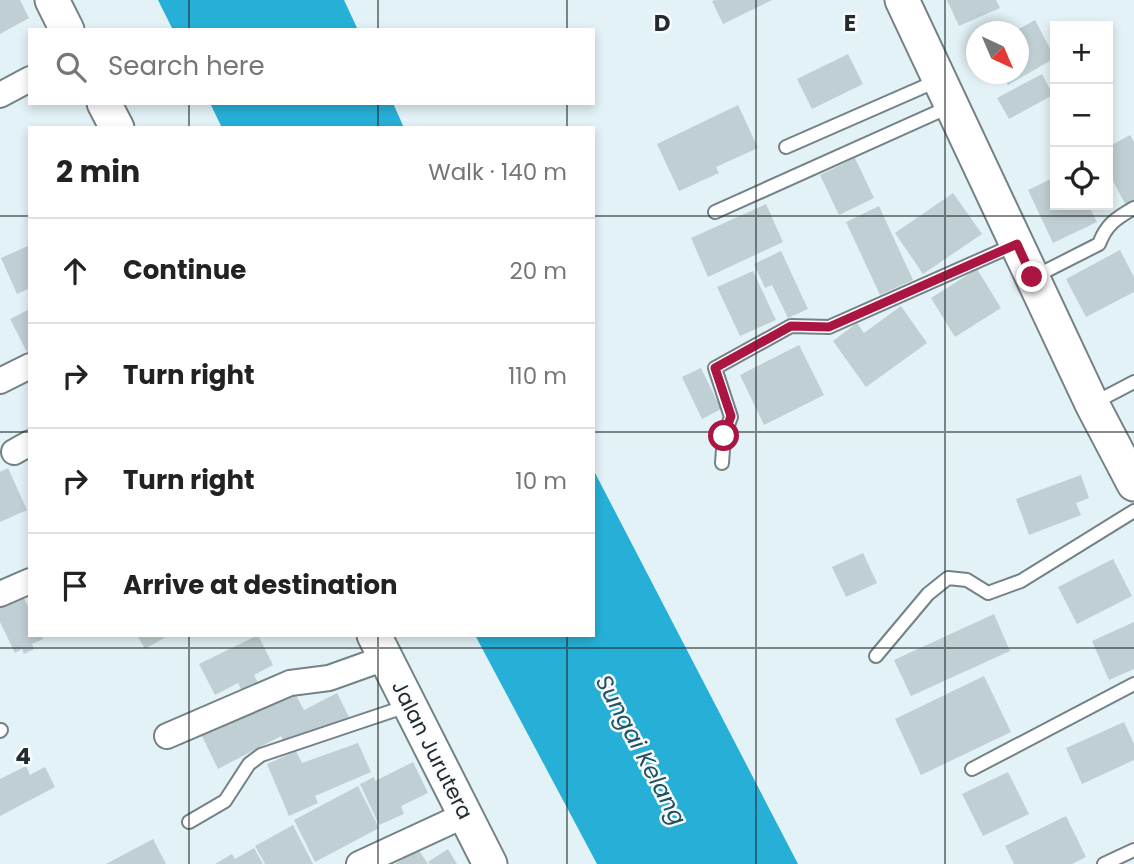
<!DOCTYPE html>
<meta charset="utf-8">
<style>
:root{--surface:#fff;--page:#f6f6f6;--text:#222;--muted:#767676;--line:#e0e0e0}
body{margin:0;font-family:Poppins,sans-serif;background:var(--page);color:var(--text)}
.controls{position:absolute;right:21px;top:21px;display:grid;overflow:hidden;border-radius:0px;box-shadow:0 4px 10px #0003}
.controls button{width:63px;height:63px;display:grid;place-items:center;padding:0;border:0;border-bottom:2px solid var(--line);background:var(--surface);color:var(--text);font:35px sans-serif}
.compass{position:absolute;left:966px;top:21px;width:63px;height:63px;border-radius:50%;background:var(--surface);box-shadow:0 4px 10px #0003;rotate:136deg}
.stop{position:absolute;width:21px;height:21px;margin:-16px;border:5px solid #ab1541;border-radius:50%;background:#fff}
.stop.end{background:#ab1541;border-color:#fff;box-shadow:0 2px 7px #0008}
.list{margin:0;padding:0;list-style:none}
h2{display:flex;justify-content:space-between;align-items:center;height:91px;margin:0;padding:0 28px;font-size:30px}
h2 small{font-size:23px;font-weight:400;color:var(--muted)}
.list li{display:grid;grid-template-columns:46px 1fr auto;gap:21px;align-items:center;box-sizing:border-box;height:105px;padding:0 28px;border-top:2px solid var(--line)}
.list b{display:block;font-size:26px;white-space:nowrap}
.list em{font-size:23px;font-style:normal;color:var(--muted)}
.icon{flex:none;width:38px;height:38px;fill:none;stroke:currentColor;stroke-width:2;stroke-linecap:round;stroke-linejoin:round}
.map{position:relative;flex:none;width:1134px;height:864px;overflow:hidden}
.search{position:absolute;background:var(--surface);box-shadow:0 4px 10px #0003;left:28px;top:28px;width:567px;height:77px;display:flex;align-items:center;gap:18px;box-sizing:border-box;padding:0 24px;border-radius:0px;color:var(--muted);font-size:26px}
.panel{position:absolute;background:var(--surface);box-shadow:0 4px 10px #0003;left:28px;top:126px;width:567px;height:511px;border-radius:0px}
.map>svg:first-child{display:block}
.water{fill:#27b0d7}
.building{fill:#c0cfd4}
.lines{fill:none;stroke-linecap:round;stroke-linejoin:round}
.lane-casing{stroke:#748287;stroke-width:16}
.street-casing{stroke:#748287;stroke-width:28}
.secondary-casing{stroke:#748287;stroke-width:37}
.lane{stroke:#fff;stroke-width:12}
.street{stroke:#fff;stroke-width:24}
.secondary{stroke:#fff;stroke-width:33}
.route{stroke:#ab1541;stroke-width:9}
.grid{fill:none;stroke:#252b2d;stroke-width:2;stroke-opacity:0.55}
.labels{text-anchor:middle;stroke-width:5;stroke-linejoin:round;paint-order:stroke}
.street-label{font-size:21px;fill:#252b2d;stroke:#f9fcfe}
.water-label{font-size:23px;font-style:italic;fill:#1e5263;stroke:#f9fcfe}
.grid-label{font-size:23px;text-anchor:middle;font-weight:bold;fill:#252b2d;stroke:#f9fcfe;stroke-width:5;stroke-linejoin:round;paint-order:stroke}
</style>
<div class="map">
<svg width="1134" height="864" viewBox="0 0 1134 864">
<rect width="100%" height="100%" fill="#e3f2f7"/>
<g class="water">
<path d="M158,0H344L358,30H173Z"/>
<path d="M210,103H393L404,128H222Z"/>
<path d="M593,469L798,864H597L475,635H593Z"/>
</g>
<g class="building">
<path d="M0,0H20L29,18L0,34Z"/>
<path d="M715,0H772L723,24L712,1Z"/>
<path d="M947,0H996L1000,8L959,26Z"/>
<path d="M1035,20L1055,58L1008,85L1001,74H1018V32H1014Z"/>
<path d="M848,54L863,84L812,109L797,79Z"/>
<path d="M1042,74L1053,95L1009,119L997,98Z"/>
<path d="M738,105L758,148L716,167L719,173L679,191L657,144Z"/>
<path d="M1130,135L1134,142V206L1128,209L1108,172V147Z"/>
<path d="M855,158L874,198L839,215L820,175Z"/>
<path d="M1055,177V205H1088L1097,222L1053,243L1028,190Z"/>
<path d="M953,193L982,234L923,274L895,233Z"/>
<path d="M766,204L783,242L708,277L691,238Z"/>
<path d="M879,206L913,280L880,295L846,222Z"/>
<path d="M30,245V288L17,294L1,258Z"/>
<path d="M1120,250L1134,277V292L1086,317L1066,279Z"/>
<path d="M781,251L808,309L788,318L772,285L765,288L754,264Z"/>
<path d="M977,269L1001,308L955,337L931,298Z"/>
<path d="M753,271L776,320L740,336L717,287Z"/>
<path d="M901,306L927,343L866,387L833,341L857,323L864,333Z"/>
<path d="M30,309V358L10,319Z"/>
<path d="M799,345L824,395L764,425L740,375Z"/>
<path d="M701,368L721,409L702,419L682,377Z"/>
<path d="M8,468L27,510L0,522V472Z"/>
<path d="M1081,475L1089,498L1076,503L1081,515L1029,535L1016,499Z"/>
<path d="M863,553L877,583L846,597L832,567Z"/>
<path d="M1113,559L1132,596L1077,624L1058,587Z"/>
<path d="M22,594L30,611V635H41L43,639L32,644L34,649L24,654L22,649L15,653L0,622V605Z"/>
<path d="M994,614L1010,651L911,696L894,660Z"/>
<path d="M1134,622V669L1109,680L1092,641Z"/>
<path d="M137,635H169L145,649Z"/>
<path d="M258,635L273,665L254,675L259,685L243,693L238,683L215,695L199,664Z"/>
<path d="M984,676L1011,732L921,775L895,719Z"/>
<path d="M292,688L304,710L337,693L349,717L315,735L312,730L285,744L281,736L218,769L197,726Z"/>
<path d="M1124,722L1134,744V760L1082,784L1066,748Z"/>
<path d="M358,743L371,772L315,796L318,803L289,816L267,764L296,751L302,763Z"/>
<path d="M413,762L428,793L401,806L404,814L379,825L360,784L374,777L375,781Z"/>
<path d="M26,766L30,775L45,767L55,787L0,816V779Z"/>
<path d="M1008,772L1029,814L983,836L962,794Z"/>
<path d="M358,786L379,828L315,862L294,820Z"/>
<path d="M1066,816L1086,857L1072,864H1014L1005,846Z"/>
<path d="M293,825L313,864H265L255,846Z"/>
<path d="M153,839L166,864H106Z"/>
<path d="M254,848L263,864H215L232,854L235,859Z"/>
<path d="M418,849L428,864H395Z"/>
<path d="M448,849L457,864H430L428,862Z"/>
</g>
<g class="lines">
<defs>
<g id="lane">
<path d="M786,147L939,80"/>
<path d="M715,212L951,106"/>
<path d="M1034,277L1099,244C1106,225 1116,218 1134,208"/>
<path d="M1092,404L1134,382"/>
<path d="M722,463L724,436L731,417L715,368L791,326L829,327L1014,245"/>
<path d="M876,656L928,594L948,578L967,580L988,593L1021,581L1134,511"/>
<path d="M0,731L1,730"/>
<path d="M972,769L1134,684"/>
<path d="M189,822L225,801L249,764L261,755L407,706"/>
<path d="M1104,864L1134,850"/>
</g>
<g id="street">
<path d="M0,95L30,79"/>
<path d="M0,381L30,366"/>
<path d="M14,452L30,443"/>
<path d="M0,594L30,581"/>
<path d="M167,736L290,683L329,678L385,658"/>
<path d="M359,864L465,815"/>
</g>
<g id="secondary">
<path d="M52,0L67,30"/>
<path d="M902,0L1092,404L1134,484"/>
<path d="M104,103L117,128"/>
<path d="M374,635L490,864"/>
</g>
</defs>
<use href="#lane" class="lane-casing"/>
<use href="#street" class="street-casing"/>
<use href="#secondary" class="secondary-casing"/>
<use href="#lane" class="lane"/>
<use href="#street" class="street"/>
<use href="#secondary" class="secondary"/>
</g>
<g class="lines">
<path class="route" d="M724,436L731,416L715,368L791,326L829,327L1017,244L1032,277"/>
</g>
<path class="grid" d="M189,0V30M378,0V30M567,0V30M756,0V864M945,0V864M189,103V128M378,103V128M567,103V128M0,216H30M593,216H1134M0,432H30M593,432H1134M189,635V864M378,635V864M567,635V864M0,648H1134"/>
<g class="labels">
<g class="street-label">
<text transform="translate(432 750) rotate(63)" y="7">Jalan Jurutera</text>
</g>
<g class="water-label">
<text transform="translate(641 750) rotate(62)" y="8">Sungai Kelang</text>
</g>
</g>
<g class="grid-label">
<text x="662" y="31">D</text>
<text x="850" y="31">E</text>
<text x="23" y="764">4</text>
</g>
</svg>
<div class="controls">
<button>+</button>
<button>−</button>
<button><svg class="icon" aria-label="locate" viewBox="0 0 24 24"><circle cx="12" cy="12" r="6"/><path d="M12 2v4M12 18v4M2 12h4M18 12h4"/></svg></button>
</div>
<svg class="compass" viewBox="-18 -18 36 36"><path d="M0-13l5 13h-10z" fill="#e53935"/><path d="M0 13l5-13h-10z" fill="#767676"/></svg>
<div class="stop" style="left:724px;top:436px"></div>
<div class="stop end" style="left:1032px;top:277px"></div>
<div class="search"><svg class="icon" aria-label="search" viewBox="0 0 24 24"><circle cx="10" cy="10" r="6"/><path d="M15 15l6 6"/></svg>Search here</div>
<section class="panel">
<h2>2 min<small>Walk · 140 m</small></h2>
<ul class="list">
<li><svg class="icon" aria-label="ahead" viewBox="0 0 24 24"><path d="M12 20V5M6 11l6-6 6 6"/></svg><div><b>Continue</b></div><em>20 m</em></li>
<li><svg class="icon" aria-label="right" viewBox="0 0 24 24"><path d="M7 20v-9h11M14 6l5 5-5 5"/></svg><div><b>Turn right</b></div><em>110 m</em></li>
<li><svg class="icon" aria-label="right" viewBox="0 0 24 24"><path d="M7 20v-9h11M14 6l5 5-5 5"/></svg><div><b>Turn right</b></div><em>10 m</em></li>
<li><svg class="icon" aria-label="arrive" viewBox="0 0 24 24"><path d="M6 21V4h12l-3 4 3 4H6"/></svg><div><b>Arrive at destination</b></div></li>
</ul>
</section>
</div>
